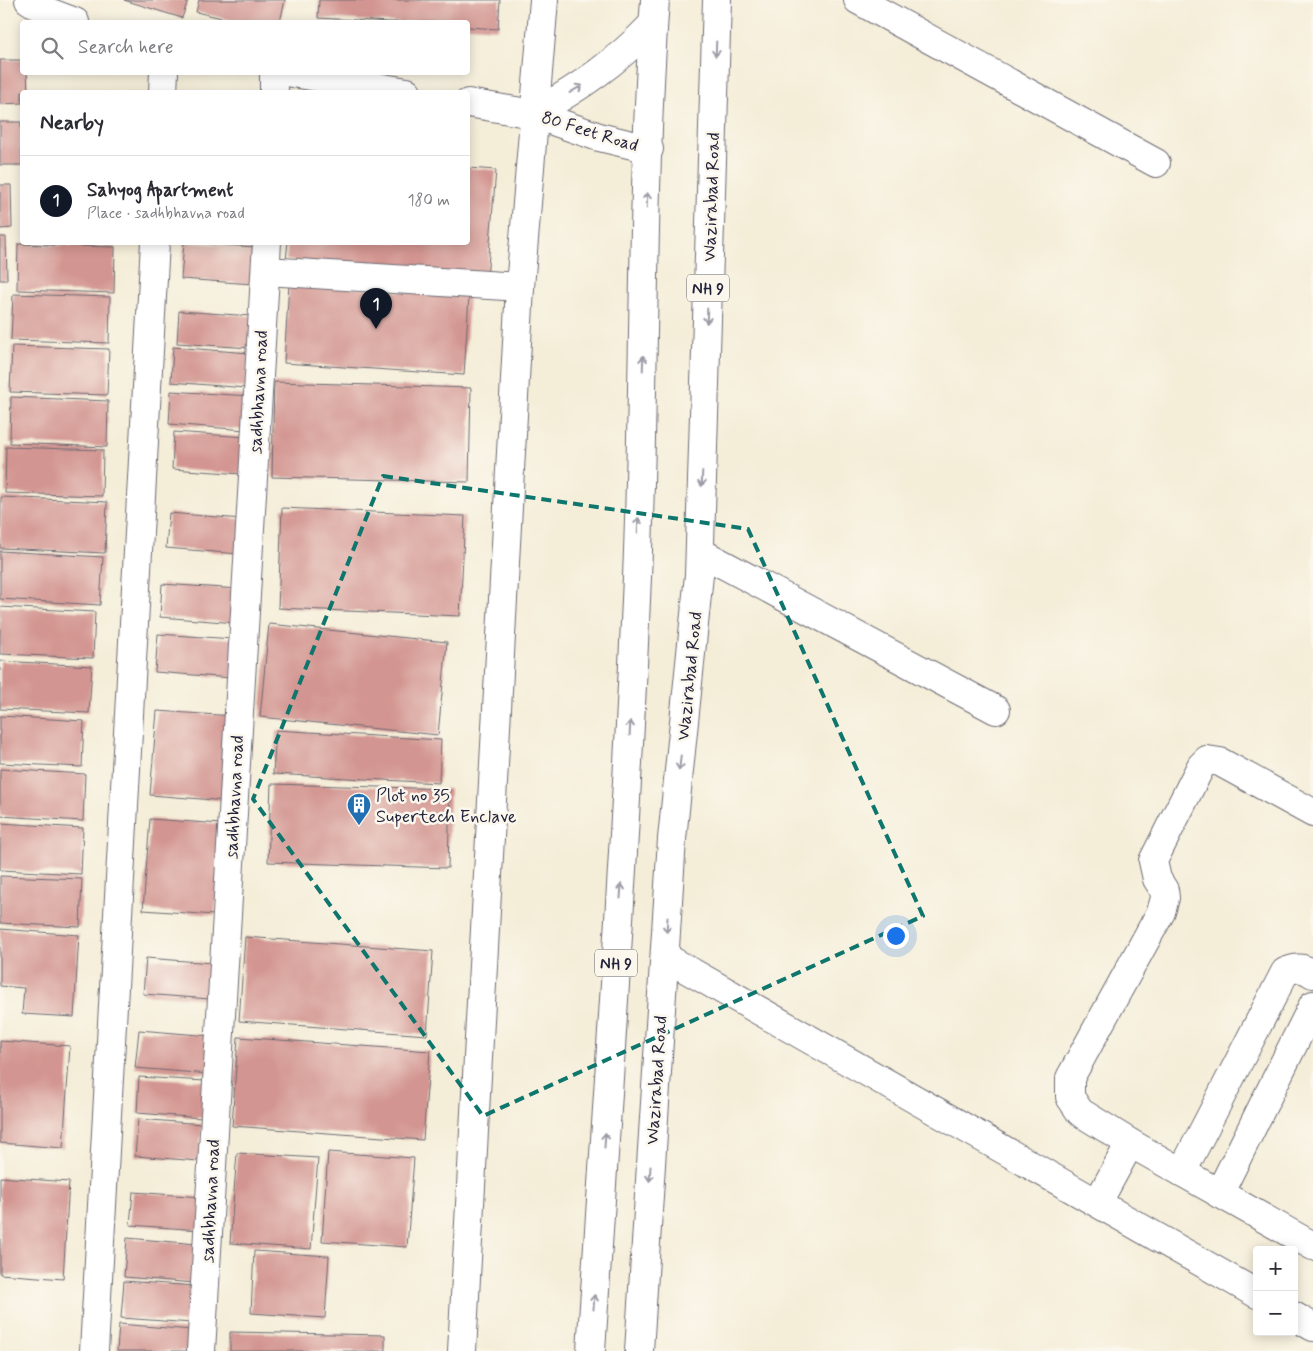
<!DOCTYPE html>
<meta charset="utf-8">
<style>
:root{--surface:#fff;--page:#f2f2f3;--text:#2b2b33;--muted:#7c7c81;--line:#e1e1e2;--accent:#111827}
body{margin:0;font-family:Mynerve,sans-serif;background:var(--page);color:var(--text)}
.controls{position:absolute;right:15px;bottom:15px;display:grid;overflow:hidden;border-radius:5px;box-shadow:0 2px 12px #0003}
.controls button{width:45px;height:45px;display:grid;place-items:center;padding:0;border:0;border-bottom:1px solid var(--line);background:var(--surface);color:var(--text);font:25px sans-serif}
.you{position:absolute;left:895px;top:935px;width:18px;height:18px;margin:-12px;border:4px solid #fff;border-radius:50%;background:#1a73e8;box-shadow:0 0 0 8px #1a73e833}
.badge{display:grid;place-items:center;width:32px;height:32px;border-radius:50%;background:var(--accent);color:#fff;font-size:16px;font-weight:700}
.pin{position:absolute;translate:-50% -41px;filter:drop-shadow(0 1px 2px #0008)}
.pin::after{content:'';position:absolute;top:26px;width:18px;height:15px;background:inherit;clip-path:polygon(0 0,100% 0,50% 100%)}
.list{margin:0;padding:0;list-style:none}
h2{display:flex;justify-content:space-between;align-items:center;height:65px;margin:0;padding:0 20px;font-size:21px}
h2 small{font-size:16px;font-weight:400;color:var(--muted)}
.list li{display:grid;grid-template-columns:32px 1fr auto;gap:15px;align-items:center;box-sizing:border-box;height:90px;padding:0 20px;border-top:1px solid var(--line)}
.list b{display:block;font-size:19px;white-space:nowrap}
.list p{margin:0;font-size:16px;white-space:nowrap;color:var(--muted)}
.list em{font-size:16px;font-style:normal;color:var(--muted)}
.icon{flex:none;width:28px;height:28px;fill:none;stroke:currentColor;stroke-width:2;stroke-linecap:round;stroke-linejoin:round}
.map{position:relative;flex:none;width:1313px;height:1351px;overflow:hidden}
.search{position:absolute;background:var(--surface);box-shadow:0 2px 12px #0003;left:20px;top:20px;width:450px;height:55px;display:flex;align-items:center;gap:12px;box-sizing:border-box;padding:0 18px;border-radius:5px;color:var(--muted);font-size:19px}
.panel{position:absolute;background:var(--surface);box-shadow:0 2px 12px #0003;left:20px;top:90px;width:450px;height:155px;border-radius:5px}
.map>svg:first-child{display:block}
.building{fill:#d39591}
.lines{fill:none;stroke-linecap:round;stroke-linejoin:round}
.street-casing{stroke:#6c6972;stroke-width:30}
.secondary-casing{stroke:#6c6972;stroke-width:30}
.highway-casing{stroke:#6c6972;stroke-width:30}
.street{stroke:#fff;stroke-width:28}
.secondary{stroke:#fff;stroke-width:28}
.highway{stroke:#fff;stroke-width:28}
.oneway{stroke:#9c9ca7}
.marked{fill:none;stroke:#0f766e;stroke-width:4;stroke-dasharray:10 6;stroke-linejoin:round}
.labels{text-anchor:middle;stroke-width:5;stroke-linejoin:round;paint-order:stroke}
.shield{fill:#fbf7ec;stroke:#636270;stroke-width:1}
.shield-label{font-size:16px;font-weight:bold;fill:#22223b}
.street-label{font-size:18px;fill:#22223b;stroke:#fbf7ec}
.poi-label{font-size:18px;fill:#22223b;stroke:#fbf7ec;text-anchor:start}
</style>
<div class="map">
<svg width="1313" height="1351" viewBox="0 0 1313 1351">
<rect width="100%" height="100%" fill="#fbf7ec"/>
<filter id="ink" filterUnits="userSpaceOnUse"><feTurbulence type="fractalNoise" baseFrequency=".02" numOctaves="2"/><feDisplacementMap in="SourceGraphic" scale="10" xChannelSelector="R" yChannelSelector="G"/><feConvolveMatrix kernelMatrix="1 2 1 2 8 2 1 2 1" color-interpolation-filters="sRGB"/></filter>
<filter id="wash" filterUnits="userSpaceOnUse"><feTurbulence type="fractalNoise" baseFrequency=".0096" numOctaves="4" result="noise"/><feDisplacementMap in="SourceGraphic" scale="20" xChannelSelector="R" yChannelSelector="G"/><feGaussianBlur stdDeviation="1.12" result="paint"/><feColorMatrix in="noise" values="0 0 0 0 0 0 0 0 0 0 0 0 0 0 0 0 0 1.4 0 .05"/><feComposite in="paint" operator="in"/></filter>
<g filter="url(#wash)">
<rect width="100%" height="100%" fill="#f4edd8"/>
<g id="blocks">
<g class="building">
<path d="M124,0H188L182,18Z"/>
<path d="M199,0H285L280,22H239L196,12Z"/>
<path d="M319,0H500L498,29L468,27V22H390L318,18Z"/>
<path d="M0,60H22V72H27L28,92H22V103L0,104Z"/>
<path d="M0,122H21L22,165H0Z"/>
<path d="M468,168L496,170L487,279L286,260L288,242H468Z"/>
<path d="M0,185H11L12,228L0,229Z"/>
<path d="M0,237H6L7,280H0Z"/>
<path d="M184,242L255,247L253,284L181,279Z"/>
<path d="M18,244L115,247L114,293L17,290Z"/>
<path d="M289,284L469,296L464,375L284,363Z"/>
<path d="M13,294L110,297L109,343L11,340Z"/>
<path d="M179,311L252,316L250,348L177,343Z"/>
<path d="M12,346L109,349L107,395L10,392Z"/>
<path d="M173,347L249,353L246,388L171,382Z"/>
<path d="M274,382L471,388L469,482L272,477Z"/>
<path d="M171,391L249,396L246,430L169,424Z"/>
<path d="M11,397L108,401L107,447L10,443Z"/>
<path d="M174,432L246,437L243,474L172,469Z"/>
<path d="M6,447L103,450L102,496L5,493Z"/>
<path d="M1,497L107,502L105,553L0,548Z"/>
<path d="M282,508L465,516L460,616L278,608Z"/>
<path d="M169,513L242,519L239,554L166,548Z"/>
<path d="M0,551L103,557L100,605L0,599Z"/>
<path d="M162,584L239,589L237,623L160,617Z"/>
<path d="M0,607L95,612L93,658L0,654Z"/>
<path d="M269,624L447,642L438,735L260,717Z"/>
<path d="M158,634L234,639L232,678L155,672Z"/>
<path d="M0,661L92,666L89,713L0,709Z"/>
<path d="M157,711L233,716L227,801L150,795Z"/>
<path d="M0,716L84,721L82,767L0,763Z"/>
<path d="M276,730L441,740L439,783L273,774Z"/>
<path d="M0,769L85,774L83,821L0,816Z"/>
<path d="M271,784L450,789L448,868L268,862Z"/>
<path d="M150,819L222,824L215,915L143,910Z"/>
<path d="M0,823L83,828L81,874L0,870Z"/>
<path d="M0,876L82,879L80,927L0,923Z"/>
<path d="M0,929L79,935L74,1017L22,1014L24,988L0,986Z"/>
<path d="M245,937L433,951L427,1035L239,1021Z"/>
<path d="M146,958L212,963L210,999L143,994Z"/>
<path d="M139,1030L211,1036L209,1074L135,1068Z"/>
<path d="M238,1037L430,1051L423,1140L232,1126Z"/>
<path d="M0,1041L70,1046L63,1148L0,1143Z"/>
<path d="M139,1077L205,1081L202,1118L137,1113Z"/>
<path d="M138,1119L202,1124L199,1161L135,1156Z"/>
<path d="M328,1152L414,1158L407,1247L322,1241Z"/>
<path d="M237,1153L318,1158L311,1249L230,1243Z"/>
<path d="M0,1177L69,1182L63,1279L0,1274Z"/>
<path d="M133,1192L202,1197L200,1230L130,1225Z"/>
<path d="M127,1238L197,1244L194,1283L124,1277Z"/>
<path d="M254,1251L329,1256L325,1318L251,1313Z"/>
<path d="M124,1281L195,1286L192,1323L121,1318Z"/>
<path d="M119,1324L192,1330L191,1351H117Z"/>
<path d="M230,1332L385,1335V1351H230Z"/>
</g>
</g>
</g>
<g filter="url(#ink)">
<use href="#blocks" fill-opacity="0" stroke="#6c6972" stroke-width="1"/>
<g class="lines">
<defs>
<g id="street">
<path d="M858,0L1156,163"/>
<path d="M163,92L164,72"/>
<path d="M274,92V72"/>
<path d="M266,271L520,287"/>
<path d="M700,552L996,710"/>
<path d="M1313,813L1220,762L1207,760L1201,766L1153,861L1157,879L1164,890L1165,898L1161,912L1070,1078V1097L1080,1112L1130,1143L1313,1246"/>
<path d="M665,957L1257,1294"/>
<path d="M1182,1172L1285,972C1296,967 1303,967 1313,974"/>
<path d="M1219,1194L1313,1005"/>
<path d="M1098,1202L1130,1143"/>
<path d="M1294,1316L1313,1327"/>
<path d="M94,1351L155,242"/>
<path d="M201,1351L267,242"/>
<path d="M462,1351L520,287L544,0"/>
</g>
<g id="secondary">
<path d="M29,0L46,11L75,22"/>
<path d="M287,72L407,92"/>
<path d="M468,103L533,114L599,137L649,149"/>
<path d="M533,114C580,87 616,63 653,24"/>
</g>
<g id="highway">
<path d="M591,1351C608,1093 626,836 637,577C645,385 641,192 655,0"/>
<path d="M639,1351L672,839L699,575L717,0"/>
</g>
</defs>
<use href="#street" class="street-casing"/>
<use href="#secondary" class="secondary-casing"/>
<use href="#highway" class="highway-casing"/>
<use href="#street" class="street"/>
<use href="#secondary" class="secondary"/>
<use href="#highway" class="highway"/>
</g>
<defs><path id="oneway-shaft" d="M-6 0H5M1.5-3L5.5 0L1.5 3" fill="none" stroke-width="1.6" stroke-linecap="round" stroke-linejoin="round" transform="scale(1.25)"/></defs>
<g class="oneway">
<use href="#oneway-shaft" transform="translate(716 49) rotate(92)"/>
<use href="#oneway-shaft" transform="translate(576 89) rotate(-31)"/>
<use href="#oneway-shaft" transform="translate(647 200) rotate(-88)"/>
<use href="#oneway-shaft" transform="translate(707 316) rotate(92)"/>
<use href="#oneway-shaft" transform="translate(643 363) rotate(-88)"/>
<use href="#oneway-shaft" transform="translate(702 479) rotate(92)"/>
<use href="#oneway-shaft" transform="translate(638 525) rotate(-88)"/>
<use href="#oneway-shaft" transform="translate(630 728) rotate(-87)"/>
<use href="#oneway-shaft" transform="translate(680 763) rotate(96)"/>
<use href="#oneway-shaft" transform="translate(621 891) rotate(-86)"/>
<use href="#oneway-shaft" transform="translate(667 925) rotate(94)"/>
<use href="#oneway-shaft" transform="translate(605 1140) rotate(-86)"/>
<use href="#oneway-shaft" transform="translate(650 1174) rotate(94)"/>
<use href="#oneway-shaft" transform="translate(594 1302) rotate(-86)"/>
</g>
</g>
<path class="marked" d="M383,476L748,529L923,916L483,1116L253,799Z"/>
<defs>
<symbol id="building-pin" viewBox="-11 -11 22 30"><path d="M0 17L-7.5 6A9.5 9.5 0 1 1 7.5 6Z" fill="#1f6fb2" stroke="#fbf7ec"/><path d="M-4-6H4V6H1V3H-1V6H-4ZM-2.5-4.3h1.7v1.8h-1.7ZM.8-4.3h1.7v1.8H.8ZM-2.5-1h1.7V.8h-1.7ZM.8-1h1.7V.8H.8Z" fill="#fff"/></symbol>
</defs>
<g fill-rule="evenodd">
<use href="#building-pin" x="345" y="791" width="28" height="38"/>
</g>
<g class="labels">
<g class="shield">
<rect x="687" y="274.5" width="42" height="27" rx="4"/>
<rect x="595" y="949.5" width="42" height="27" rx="4"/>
</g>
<g class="shield-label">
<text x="708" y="294">NH 9</text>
<text x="616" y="969">NH 9</text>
</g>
<g class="street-label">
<text transform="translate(590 131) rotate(17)" y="6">80 Feet Road</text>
<text transform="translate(711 197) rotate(-88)" y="6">Wazirabad Road</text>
<text transform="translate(258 392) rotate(-87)" y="6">sadhbhavna road</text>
<text transform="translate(689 676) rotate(-84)" y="6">Wazirabad Road</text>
<text transform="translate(234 797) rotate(-87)" y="6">sadhbhavna road</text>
<text transform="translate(656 1080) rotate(-86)" y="6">Wazirabad Road</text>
<text transform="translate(210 1201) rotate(-87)" y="6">sadhbhavna road</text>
</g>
<g class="poi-label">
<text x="376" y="801">Plot no 35<tspan x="376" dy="21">Supertech Enclave</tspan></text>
</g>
</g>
</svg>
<div class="controls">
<button>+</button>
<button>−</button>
</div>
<div class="you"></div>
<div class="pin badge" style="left:376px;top:329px">1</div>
<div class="search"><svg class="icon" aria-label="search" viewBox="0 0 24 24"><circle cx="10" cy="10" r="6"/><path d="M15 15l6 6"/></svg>Search here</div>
<section class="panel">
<h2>Nearby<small></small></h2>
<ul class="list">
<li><span class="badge">1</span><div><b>Sahyog Apartment</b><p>Place · sadhbhavna road</p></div><em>180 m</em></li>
</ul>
</section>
</div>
